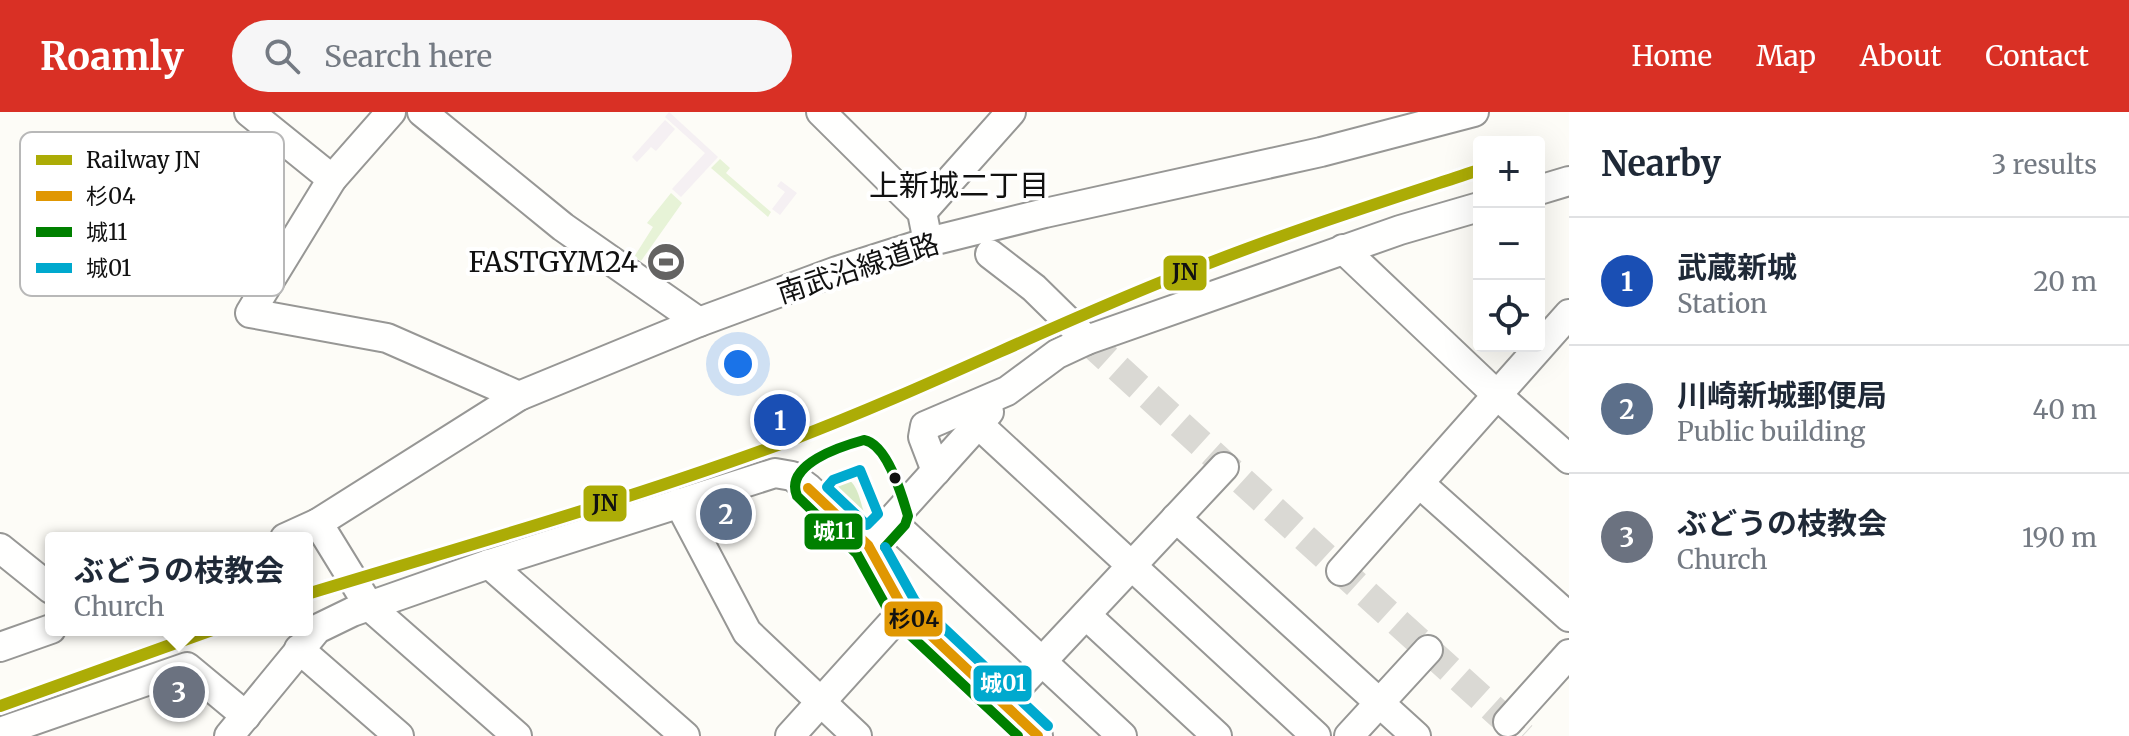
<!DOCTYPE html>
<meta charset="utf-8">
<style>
:root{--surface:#fff;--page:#f6f6f7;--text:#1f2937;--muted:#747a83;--line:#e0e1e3;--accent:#d93025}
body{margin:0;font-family:Merriweather,"Noto Sans JP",serif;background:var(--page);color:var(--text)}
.controls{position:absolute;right:24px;top:24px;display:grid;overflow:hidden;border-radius:8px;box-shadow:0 8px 32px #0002}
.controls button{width:72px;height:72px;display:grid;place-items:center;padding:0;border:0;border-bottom:2px solid var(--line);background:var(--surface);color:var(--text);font:40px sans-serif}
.you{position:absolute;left:738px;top:252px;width:28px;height:28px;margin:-20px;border:6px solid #fff;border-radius:50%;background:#1a73e8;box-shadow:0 0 0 12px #1a73e833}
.badge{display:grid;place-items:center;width:52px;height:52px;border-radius:50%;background:var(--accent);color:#fff;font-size:26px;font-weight:700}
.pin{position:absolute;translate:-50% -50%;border:4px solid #fff;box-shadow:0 2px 8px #0006}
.popup{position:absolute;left:45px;top:420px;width:268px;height:104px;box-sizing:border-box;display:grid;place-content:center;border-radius:8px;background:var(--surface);filter:drop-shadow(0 2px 6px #0005);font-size:26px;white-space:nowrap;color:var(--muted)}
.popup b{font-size:30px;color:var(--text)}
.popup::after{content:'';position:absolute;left:50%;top:100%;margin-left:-16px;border:16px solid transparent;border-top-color:var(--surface)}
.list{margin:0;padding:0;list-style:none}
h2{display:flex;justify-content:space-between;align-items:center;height:104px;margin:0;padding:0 32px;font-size:34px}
h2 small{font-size:26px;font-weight:400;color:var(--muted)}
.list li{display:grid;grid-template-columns:52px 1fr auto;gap:24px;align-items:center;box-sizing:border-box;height:128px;padding:0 32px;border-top:2px solid var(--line)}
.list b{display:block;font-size:30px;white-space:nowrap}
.list p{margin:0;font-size:26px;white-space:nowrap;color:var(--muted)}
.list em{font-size:26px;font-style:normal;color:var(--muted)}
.icon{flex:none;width:44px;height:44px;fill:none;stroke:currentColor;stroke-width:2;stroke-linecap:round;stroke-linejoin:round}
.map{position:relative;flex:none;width:1569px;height:624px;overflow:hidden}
header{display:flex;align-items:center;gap:48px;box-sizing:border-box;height:112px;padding:0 40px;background:var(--accent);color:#fff}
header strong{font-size:38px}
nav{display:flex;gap:44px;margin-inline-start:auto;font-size:28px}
.search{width:560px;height:72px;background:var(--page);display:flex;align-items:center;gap:20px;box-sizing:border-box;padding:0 28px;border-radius:44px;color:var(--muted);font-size:30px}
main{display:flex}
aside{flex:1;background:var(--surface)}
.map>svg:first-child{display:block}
.industrial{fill:#f5f0f3}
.green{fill:#e7f3d7}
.forest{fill:#d8eac5}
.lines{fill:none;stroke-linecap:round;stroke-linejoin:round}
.minor-tunnel{stroke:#dad9d4;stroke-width:28;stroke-dasharray:28 14;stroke-linecap:butt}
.minor-casing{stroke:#979795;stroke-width:32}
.minor{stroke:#fffffe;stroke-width:28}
.bus-1-casing{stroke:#fff;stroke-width:16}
.bus-2-casing{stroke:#fff;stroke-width:16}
.bus-3-casing{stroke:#fff;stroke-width:16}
.bus-1{stroke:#e09702;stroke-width:10}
.bus-2{stroke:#008000;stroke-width:10}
.bus-3{stroke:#00a9ce;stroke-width:10}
.rail-1-casing{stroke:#fff;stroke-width:18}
.rail-1{stroke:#acac06;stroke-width:12}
.bus-dot{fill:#111;stroke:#fff;stroke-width:3}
.labels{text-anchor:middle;stroke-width:8;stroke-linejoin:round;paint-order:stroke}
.poi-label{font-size:28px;fill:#111;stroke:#fff;text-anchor:end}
.street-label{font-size:28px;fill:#111;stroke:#fff}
.neighbourhood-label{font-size:30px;fill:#111;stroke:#fff}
.key{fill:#fff;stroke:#b8b8b8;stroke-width:2}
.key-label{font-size:22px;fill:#111}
.line-badge{stroke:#fff;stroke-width:3}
.badge-label{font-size:22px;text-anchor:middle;font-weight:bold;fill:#fff}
.pale-badge-label{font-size:22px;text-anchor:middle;font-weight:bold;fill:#111}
</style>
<header>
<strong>Roamly</strong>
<div class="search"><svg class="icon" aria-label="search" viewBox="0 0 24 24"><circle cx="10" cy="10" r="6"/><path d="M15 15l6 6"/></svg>Search here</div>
<nav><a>Home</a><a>Map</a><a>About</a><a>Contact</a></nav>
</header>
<main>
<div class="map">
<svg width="1569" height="624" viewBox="0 0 1569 624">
<rect width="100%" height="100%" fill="#fdfcf7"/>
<g class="industrial">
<path d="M669,0L718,45L681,85L672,77L705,41L665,5Z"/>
<path d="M665,8L675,17L656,39L651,35L637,50L632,45Z"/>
<path d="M781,69L797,81L780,103L772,97L785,80L777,74Z"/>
</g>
<g class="green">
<path d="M720,47L730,56L726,61L771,100L768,105L711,56Z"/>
<path d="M671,81L682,91L641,149L634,145L653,115L647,111Z"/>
</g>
<path class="forest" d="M837,364C857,363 860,389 865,404L855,406L825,377L828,370Z"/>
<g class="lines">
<path class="minor-tunnel" d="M1087,228L1523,624"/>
<defs>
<g id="minor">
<path d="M249,0L332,67"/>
<path d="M391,0L332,67L250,201L387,226L519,284"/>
<path d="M422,0L563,115L699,210"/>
<path d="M821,0L922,100L928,130"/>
<path d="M1539,78L1569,69"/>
<path d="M922,100L1011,0"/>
<path d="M1343,137L1497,283L1569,347"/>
<path d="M990,142L1034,176L1087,228"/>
<path d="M978,312L1316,624"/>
<path d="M936,359L923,325L925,314L1007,279L1057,242L1087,228L1400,118L1479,95"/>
<path d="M1419,371L1569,505"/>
<path d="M679,391L747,520L857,624"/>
<path d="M1176,406L1416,624"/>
<path d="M891,409L1122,624"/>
<path d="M318,411L369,494L517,624"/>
<path d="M880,421L989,300"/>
<path d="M285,426L318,411L519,284L699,210L837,159L928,130L1045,101L1321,40L1474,0"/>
<path d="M0,436L51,477"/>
<path d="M489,452L685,624"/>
<path d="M1341,459L1569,202"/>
<path d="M1086,503L1217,624"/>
<path d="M0,535L51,517"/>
<path d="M299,537L399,624"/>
<path d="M1003,591L1224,355"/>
<path d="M1508,610L1569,542"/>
<path d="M0,620L187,555L246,604"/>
<path d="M229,624L317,517L352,500L489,452L775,361L792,364L808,376L868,433L904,498L1038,624"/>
<path d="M790,624L904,498"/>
<path d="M1349,624L1428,538"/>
</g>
</defs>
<use href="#minor" class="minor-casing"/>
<use href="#minor" class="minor"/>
<defs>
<path id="bus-1" d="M808,376L868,433L904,498L1038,624"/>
<path id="bus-2" d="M885,435L905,413L908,404C902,383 887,332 864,328C842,334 784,352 797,384L857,442L893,507L1018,624"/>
<g id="bus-3">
<path d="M860,358L878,402L867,413L827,375L833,368Z"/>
<path d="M885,435L915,489L1048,614"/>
</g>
</defs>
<use href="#bus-1" class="bus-1-casing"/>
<use href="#bus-2" class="bus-2-casing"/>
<use href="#bus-3" class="bus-3-casing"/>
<use href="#bus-1" class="bus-1"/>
<use href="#bus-2" class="bus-2"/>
<use href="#bus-3" class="bus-3"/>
<defs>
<g id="rail-1">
<path d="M307,482C469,433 632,387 791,328C926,277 1055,211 1189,159C1284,121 1382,90 1479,58"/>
<path d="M0,594L212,518"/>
</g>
</defs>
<use href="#rail-1" class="rail-1-casing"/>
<use href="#rail-1" class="rail-1"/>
</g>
<defs>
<symbol id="stadium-disc" viewBox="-11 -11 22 22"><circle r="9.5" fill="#646362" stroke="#fff"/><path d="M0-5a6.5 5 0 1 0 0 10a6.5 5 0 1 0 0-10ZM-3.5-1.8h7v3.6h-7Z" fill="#fff"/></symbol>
</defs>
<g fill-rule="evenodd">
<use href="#stadium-disc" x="644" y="128" width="44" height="44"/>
</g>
<circle class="bus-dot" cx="895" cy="366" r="7"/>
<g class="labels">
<g class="poi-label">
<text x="638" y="160">FASTGYM24</text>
</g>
<g class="street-label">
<text transform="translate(858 156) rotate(-18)" y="10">南武沿線道路</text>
</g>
<g class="neighbourhood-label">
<text x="959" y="84">上新城二丁目</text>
</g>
</g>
<rect x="20" y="20" width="264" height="164" rx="12" class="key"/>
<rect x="36" y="43" width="36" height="10" fill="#acac06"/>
<rect x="36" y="79" width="36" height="10" fill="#e09702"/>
<rect x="36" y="115" width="36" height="10" fill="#008000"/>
<rect x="36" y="151" width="36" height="10" fill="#00a9ce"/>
<g class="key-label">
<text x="86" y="56">Railway JN</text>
<text x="86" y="92">杉04</text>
<text x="86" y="128">城11</text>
<text x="86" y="164">城01</text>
</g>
<g class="line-badge">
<rect x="1162" y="142" width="46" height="38" rx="8" fill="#acac06"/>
<rect x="582" y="372" width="46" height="39" rx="8" fill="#acac06"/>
<rect x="803" y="400" width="61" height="39" rx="8" fill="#008000"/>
<rect x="883" y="488" width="61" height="38" rx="8" fill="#e09702"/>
<rect x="972" y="552" width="61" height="39" rx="8" fill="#00a9ce"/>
</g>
<g class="badge-label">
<text x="834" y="427">城11</text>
<text x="1003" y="579">城01</text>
</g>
<g class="pale-badge-label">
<text x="1185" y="168">JN</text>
<text x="605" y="399">JN</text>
<text x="914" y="515">杉04</text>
</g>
</svg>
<div class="controls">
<button>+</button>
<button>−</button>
<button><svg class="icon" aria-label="locate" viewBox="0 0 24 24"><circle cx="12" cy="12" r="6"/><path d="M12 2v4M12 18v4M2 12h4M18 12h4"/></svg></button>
</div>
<div class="you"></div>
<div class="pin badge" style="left:780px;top:308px;background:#1a4fb4">1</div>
<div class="pin badge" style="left:726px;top:402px;background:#5c6f8a">2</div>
<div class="pin badge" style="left:179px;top:580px;background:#6b7280">3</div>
<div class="popup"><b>ぶどうの枝教会</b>Church</div>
</div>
<aside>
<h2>Nearby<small>3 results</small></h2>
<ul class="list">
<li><span class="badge" style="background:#1a4fb4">1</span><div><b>武蔵新城</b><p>Station</p></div><em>20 m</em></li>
<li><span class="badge" style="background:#5c6f8a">2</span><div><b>川崎新城郵便局</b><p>Public building</p></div><em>40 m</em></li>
<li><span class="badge" style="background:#6b7280">3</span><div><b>ぶどうの枝教会</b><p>Church</p></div><em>190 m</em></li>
</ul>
</aside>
</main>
